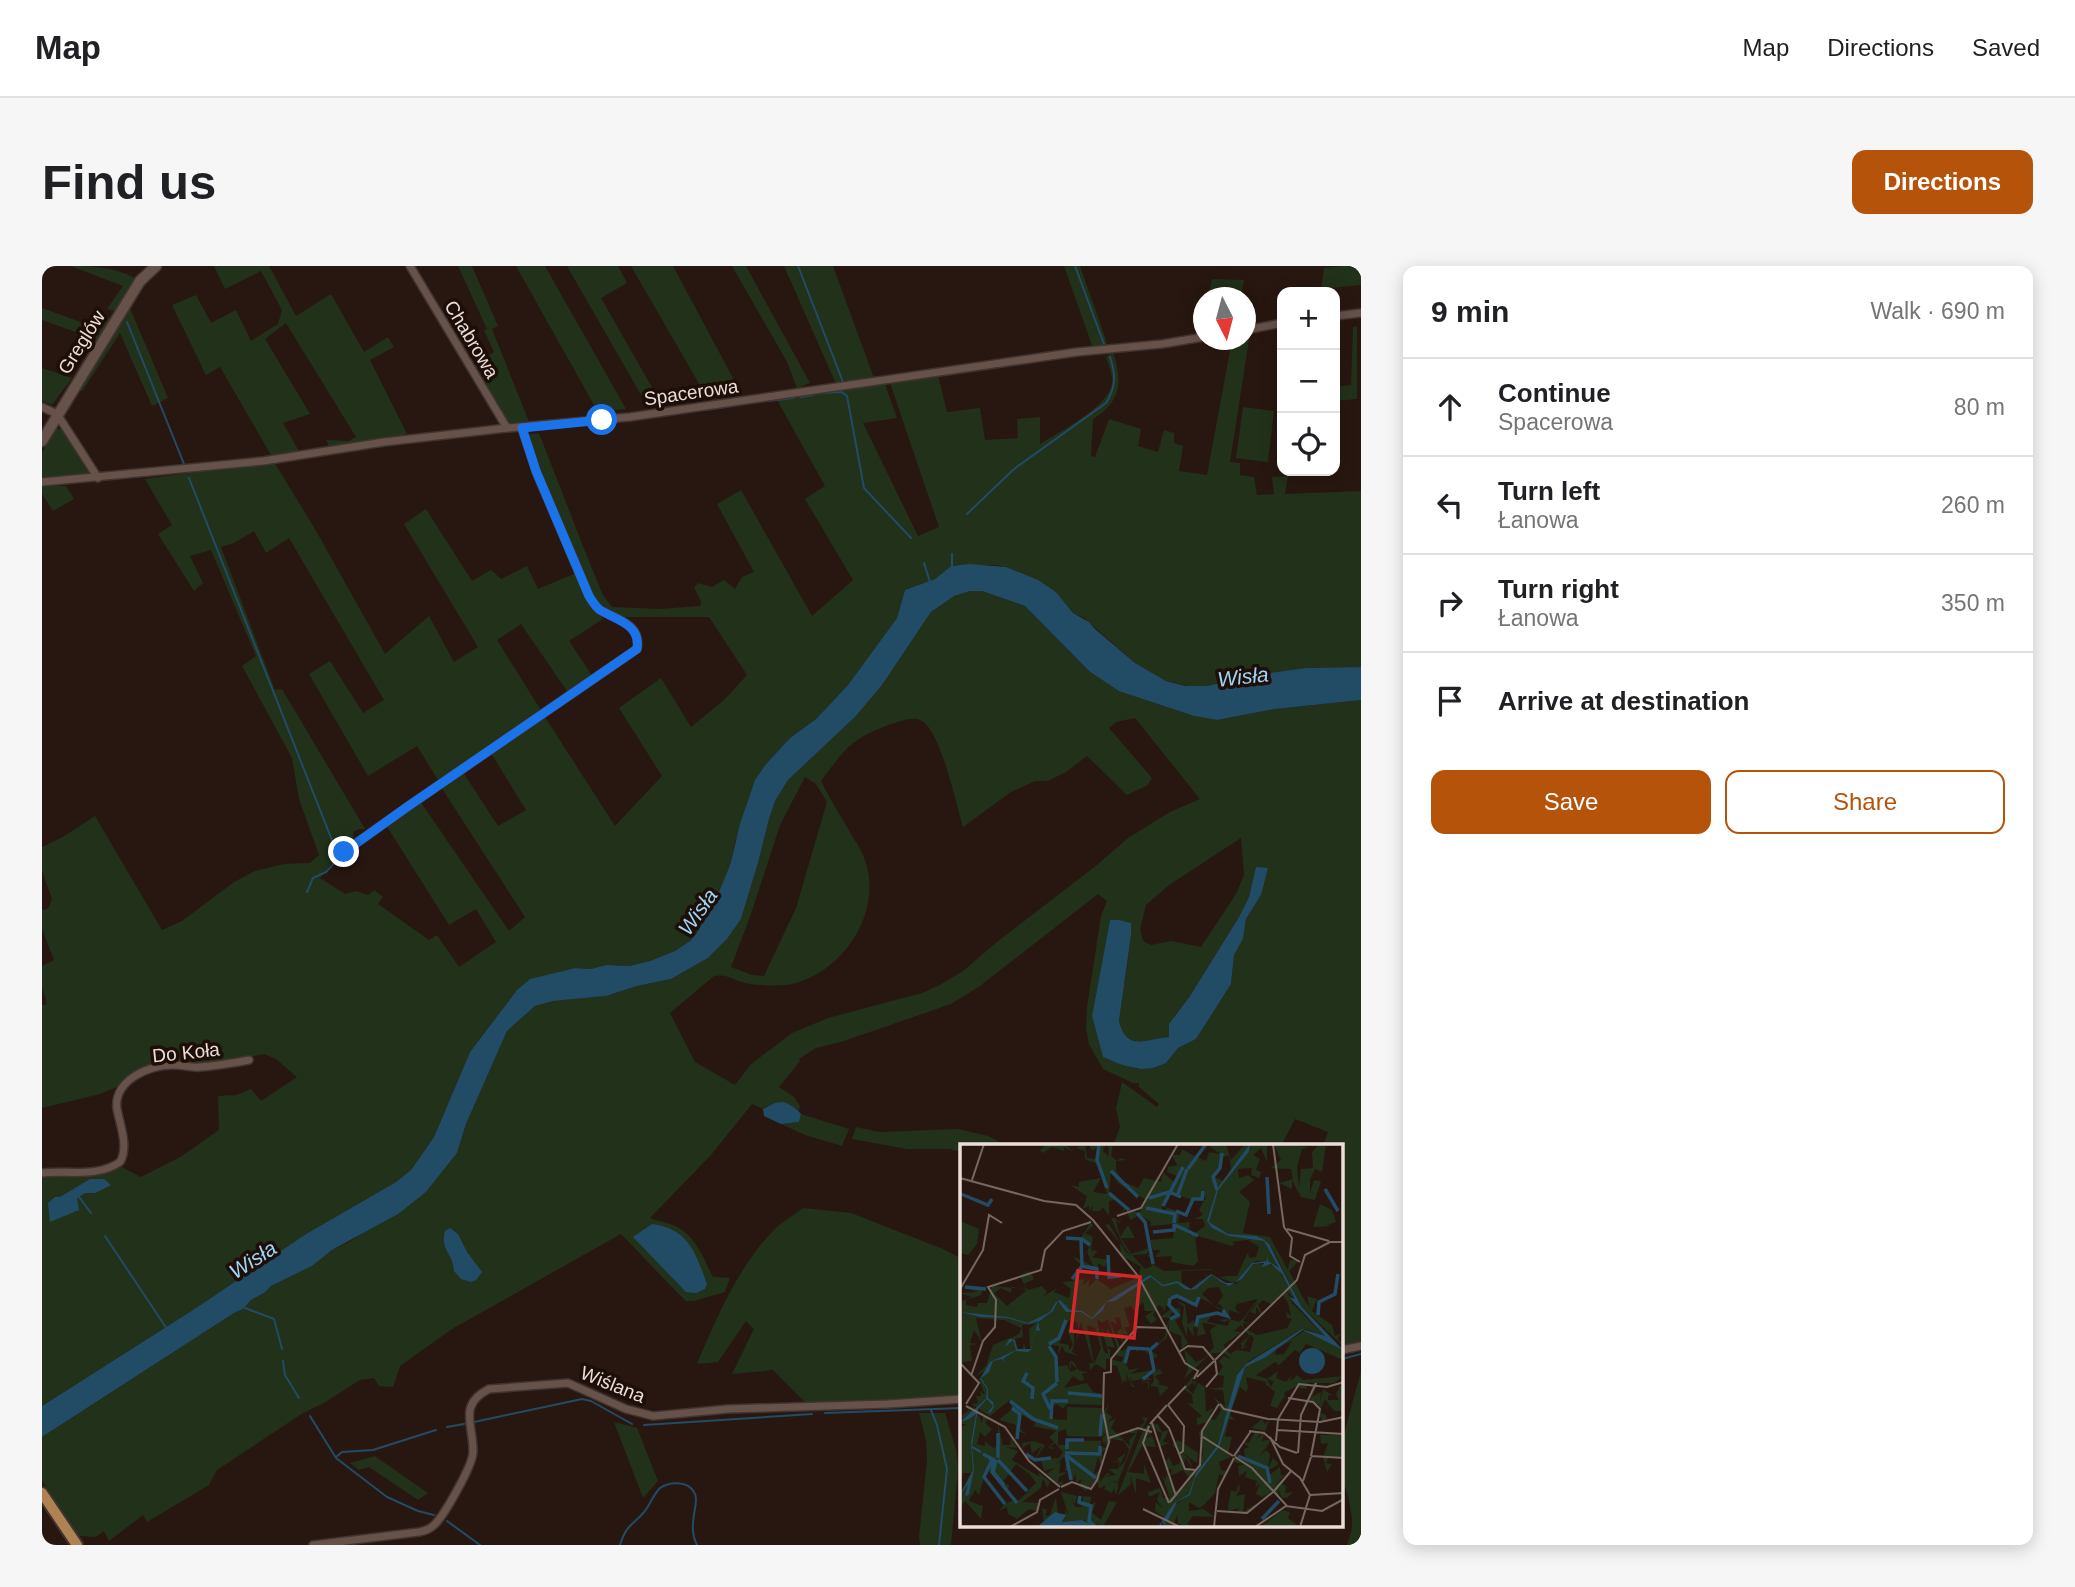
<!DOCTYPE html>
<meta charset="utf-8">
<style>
:root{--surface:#fff;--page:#f6f6f6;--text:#202124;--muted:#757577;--line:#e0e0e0;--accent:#b45309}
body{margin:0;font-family:Arial,sans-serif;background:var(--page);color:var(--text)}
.controls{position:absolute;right:21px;top:21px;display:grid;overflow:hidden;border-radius:14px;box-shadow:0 4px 18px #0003}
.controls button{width:63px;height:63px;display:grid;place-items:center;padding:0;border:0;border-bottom:2px solid var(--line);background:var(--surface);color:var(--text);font:35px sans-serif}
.compass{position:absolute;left:1151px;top:21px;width:63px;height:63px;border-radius:50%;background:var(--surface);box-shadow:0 4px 18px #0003;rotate:174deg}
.stop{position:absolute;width:21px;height:21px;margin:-16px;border:5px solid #1a73e8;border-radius:50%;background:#fff}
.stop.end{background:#1a73e8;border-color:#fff;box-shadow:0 2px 7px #0008}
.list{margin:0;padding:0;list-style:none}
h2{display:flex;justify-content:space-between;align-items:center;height:91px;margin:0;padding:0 28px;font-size:30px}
h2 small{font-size:23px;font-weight:400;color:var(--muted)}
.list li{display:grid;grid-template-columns:46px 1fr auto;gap:21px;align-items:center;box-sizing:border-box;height:98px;padding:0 28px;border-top:2px solid var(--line)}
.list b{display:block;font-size:26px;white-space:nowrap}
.list p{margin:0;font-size:23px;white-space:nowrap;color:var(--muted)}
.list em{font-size:23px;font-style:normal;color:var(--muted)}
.actions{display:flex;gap:14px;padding:21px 28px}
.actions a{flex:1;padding:16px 0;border:2px solid var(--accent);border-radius:14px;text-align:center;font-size:24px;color:var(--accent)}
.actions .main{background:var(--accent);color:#fff}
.icon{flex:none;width:38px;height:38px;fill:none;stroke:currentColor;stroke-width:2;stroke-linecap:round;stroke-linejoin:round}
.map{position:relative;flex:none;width:1319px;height:1279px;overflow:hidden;border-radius:14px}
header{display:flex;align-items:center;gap:42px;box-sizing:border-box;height:98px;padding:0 35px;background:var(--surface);border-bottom:2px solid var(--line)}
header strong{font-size:33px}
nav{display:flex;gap:38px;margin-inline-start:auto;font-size:24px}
.intro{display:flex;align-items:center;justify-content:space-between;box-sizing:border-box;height:168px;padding:0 42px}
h1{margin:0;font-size:49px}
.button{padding:18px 32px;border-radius:14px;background:var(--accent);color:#fff;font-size:24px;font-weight:700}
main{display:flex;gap:42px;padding:0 42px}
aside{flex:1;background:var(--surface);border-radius:14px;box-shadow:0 4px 18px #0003}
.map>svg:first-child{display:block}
.green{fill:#22311a;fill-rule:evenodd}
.water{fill:#224b66}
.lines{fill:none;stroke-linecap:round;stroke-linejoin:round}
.stream{stroke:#224b66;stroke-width:2}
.street-casing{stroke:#403331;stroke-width:10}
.secondary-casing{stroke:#403331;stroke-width:13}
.primary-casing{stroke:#403331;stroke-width:14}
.street{stroke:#67524a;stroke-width:7}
.secondary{stroke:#67524a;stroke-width:10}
.primary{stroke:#ae8252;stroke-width:10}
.route{stroke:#1a73e8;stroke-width:9}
.labels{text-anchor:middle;stroke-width:7;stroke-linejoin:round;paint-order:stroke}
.street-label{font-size:19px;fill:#ebdeda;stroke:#1e0e08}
.water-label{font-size:21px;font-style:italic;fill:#9fd4f9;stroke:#1e0e08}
.inset-river{fill:none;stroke:#224b66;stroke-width:3.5}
.inset-road{fill:none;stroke:#766761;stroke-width:2}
.view{fill:#d62828;fill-opacity:0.15;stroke:#d62828;stroke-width:3.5}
.inset-edge{fill:none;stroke:#ebdeda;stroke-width:3.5}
</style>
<header>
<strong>Map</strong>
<nav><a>Map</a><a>Directions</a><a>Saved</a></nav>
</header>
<div class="intro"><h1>Find us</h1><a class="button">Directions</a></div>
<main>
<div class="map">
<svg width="1319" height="1279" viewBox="0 0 1319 1279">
<rect width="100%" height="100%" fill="#281710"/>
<g class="green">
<path d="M29,0C51,0 72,1 93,12V16L74,45L65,43L81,20Z"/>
<path d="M172,0H227L254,50L289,28L322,86L346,71L352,81L328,94L365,168L288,182L284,174L306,175L314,171L244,57L223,73L268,148L241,157L258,187L229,189L178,101L164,109L130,39L154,29L169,57L194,44L209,75L236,58L240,44L219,5L183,23Z"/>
<path d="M416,0H430L456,60L450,63L487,156L466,157L432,98L452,86L442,64L445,63Z"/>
<path d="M474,0H503L584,143L556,146Z"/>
<path d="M525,0H576L585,17L559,32L620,139L606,141Z"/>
<path d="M589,0H631L699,127L667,135Z"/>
<path d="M690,0H704L768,117L755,122L745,96Z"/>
<path d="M742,0H791L832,112L794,118Z"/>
<path d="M1022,0H1038L1065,77L1059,81L1051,82Z"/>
<path d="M1301,0H1319V19L1279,23L1282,2Z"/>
<path d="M1170,13L1202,14L1199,31H1166Z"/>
<path d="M0,42L55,62L62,48L69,53L56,74L0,54Z"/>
<path d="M88,42L126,132L110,140L78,67L41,124L35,127L75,60Z"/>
<path d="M1315,60V133L1293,135V121L1309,119L1311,61Z"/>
<path d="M1204,67H1208L1188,196L1198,197V209L1212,211L1215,229L1232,228L1230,211L1246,210L1243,228L1319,225V401L1264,402L1204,411L1165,420H1146L1124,415L1093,397L1042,352L1031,347L1014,326L1003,320L964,301L952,299H913L909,300L893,313L863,324L855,352L806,419L774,453L748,472L724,498L693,576L688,599L674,633L665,645L655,667L648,675L633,685L608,695L587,700L564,699L549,703L533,702L489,713L475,724L428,786L392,871L369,904L354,916L264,968L154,1042L0,1140V909L66,907L78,900L99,911L140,890L177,864L176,830L194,829L209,823L219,835L255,811L234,793L222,788L174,798L151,799L133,796L87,811L75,821L58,828L0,842V739L5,738L0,722V700L12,694L0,663V643L3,644L7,641L10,633L0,605V581L19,572L53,550L120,664L140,655L192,616L213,605L242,598L268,597L277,589L257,533L250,492L200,400L214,390L169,284L148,290L161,317L152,325L116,268L130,259L103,213L232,196L273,263L343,388L387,350L412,396L436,381L362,258L384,243L430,315L449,304L459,313L485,300L496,323L534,307L549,339L561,353L527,375L551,411L527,428L479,358L455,374L500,446L396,514L375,480L326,510L267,408L288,395L321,447L342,434L247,272L224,287L212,265L192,277L179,281L233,424L240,423L323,563H317L311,566L312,574L299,585L278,612L303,628L314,625L326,629L332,624L341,631L336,638L387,674L395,669L417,701L454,676L434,643L407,659L344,559L378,535L467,665L483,651L399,521L421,506L456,560L484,544L449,487L503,451L573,560L620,510L577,442L619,412L649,461L682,434L705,409L667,351H583L557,340L548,329L485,169L497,167L544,288L561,329L570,341L618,343L658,340L659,336L652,321L656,317L670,321L682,314L693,323L700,311L712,306L675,238L699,224L770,350L811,314L763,233L783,220L734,132L843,118L855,152L821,157L876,270L897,261L848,117L896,109L905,146L938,142L943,174L976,172L975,153L998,151V178C1017,166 1066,141 1070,118C1071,109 1067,100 1064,91L1071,86C1081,115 1079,136 1051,153L1049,190L1053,191L1067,153L1099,163L1096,180L1116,186L1122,164L1132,167V177L1141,180L1137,205L1165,209L1190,74H1204Z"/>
<path d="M0,102L30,112L10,139L0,135Z"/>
<path d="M1201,141L1232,145L1226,196L1194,192Z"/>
<path d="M14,163H21L47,202V207L42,211L0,214V186Z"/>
<path d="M0,220H24L32,233L11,245L0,228Z"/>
<path d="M928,325H940L983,340L1047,405L1099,432L1152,450L1175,454L1233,443L1319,434V1075L1300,1079V880H1281L1286,866L1253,853L1239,880H1071L1078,861L1074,843L1080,816L1115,841L1117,838L1097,821V817H1091L1061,803L1047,778L1044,763L1045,741L1059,650L1065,635L1056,628L938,720L909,738L799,776L774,782L757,793L758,795L737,821L752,831L758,840L757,845L744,837L725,840L721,843L710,838L669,889L608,952C618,956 631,957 640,964C655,974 663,995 671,1011L688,1012L683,1026L652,1035H644C621,1013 601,990 579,968L410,1063L358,1100L351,1121L337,1120L332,1112L318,1114L280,1138L261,1147L175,1204L167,1219L105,1256L101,1249L67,1275L62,1265L54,1271L37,1270L0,1215V1171L192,1047L201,1043L209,1034L222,1027L229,1020L270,1000L290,984L307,976L384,926L415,887L424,858L465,765L493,740L511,735L564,730L595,720L629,713L666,692L685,673L699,653L716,597L727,553L733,535L746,514L814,450L840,419L889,346L911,330ZM1093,452L1158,533L1128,546L1086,572L1055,599L955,676L921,705L898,719L880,727L786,752L750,767L709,798L693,819L653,796L628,747L672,710C685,707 695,716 708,718C721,720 737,720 750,718C803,706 844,642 821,589C818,581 812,574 808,566C798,549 788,533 779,515C801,486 808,473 844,460C854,457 870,449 880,455C899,466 914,538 921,561L969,526L993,515H1006L1024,506L1045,490L1085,529L1106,519L1110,512L1067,462L1074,456ZM763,511L774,518L785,536L754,642L722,710L710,709L689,701L709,648L738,559ZM1199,572L1202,609L1194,628L1159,681L1129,675L1109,679L1101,675L1098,663L1104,639L1127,619ZM1214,601L1219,629L1204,653L1201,673L1192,689L1189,718L1154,773L1136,782L1124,797L1099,803L1080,799L1061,790L1050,750L1068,654L1089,669L1077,755C1085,786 1104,773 1127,771V758L1148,730L1197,651L1207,631Z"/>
<path d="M759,848L807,863L800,880L763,869L739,858L757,856Z"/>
<path d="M814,861L837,866L916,863L946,870L965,880H920V886L907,883H865L810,873Z"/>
<path d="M761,942L809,947L901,983L920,993V1130L764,1137L731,1104L690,1108L712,1063L704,1055L676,1096L655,1098C673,1055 697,999 731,965C739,956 751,950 761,942Z"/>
<path d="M1319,1105V1279H1305L1310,1263V1251L1306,1230L1300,1211V1176Z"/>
<path d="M877,1147H903L914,1184L916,1203L909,1279H878L877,1271L885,1194L884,1174Z"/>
<path d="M572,1156L595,1162L616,1215L601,1232Z"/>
<path d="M333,1190L337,1193L386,1227L376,1234L327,1201L317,1204L308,1197Z"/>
</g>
<g class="water">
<path d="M928,298L964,301L996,314L1014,326L1031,347L1047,356L1053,363L1093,397L1124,415L1143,420H1165L1213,409L1264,402L1319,401V434L1233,443L1175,454L1152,450L1077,425L1047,405L983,340L940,325H928L912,330L889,346L840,419L814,450L746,514L733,535L727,553L716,597L699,653L685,673L666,692L629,713L595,720L564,730L511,735L493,740L465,765L424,858L415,887L384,926L356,948L290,984L270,1000L229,1020L222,1027L209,1034L201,1043L192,1047L0,1171V1140L154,1042L264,968L354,916L369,904L392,871L428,786L475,724L488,713L533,702L549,703L564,699L587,700L608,695L633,685L648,675L655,667L665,645L674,633L688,599L698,558L713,514L724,498L748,472L774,453L806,419L855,352L863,324L893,313L909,300Z"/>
<path d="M1214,601L1226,602L1219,629L1204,653L1201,673L1192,689L1189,718L1154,773L1136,782L1124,797L1111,802L1099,803L1080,799L1061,791L1050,750L1068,654H1077L1089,657V669L1077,755C1085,786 1103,773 1127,771V758L1148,730L1197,651L1207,631Z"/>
<path d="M740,836C747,837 755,843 759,848L757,856L739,858L722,850L721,843L733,837Z"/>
<path d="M48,913H62L69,919L53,927H43L35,932L37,944L8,956L6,937L13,931H18Z"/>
<path d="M610,958C647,963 653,986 665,1018L663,1023L654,1027L644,1026L591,971Z"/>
<path d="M408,962L416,968L425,986L440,1006L434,1014L429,1016L419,1013L412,1005C411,987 398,984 403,965Z"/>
</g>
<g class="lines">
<g class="stream">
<path d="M756,0L801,116"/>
<path d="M1033,0L1062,78"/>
<path d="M85,56L142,198"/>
<path d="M781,127L800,126L805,130L822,222L869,272"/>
<path d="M759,131L771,129"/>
<path d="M726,135L751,132"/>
<path d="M664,144L701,138"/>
<path d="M147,212L297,592L284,606L271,612L265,626"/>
<path d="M925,248L972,203L1064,137C1074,121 1074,109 1068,91"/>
<path d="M882,297L888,316"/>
<path d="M910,301V288"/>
<path d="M37,931L49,947"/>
<path d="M63,970L125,1063"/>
<path d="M203,1042L232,1053L240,1083"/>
<path d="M1300,1093L1319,1088"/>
<path d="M241,1095L243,1109L257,1132"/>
<path d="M889,1144L895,1159L905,1203L897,1279"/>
<path d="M783,1147L920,1142"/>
<path d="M268,1150L294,1192L345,1231L376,1245L392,1249"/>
<path d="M432,1156L540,1133L549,1135L590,1158"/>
<path d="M602,1159L770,1148"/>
<path d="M405,1161L422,1158"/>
<path d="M294,1191L300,1186L331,1184L394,1164"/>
<path d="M405,1255L438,1279"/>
<path d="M578,1279C585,1257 590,1261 603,1245C608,1238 612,1228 618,1222C628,1215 646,1215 652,1226C659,1236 644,1258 655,1279"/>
</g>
<defs>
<g id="street">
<path d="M368,0L465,162"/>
<path d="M1293,50L1319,47"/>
<path d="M1204,64L1240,57"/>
<path d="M0,141L15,148L56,212"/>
<path d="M0,216L221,195L342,176L465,162L588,151L1035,86L1120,78L1162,71"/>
<path d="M302,586L365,541L595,383C600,358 574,353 558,344C554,341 550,335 547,330L494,205L480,162"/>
<path d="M0,907C26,904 55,912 78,896C87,881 78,859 75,843C71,815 107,798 132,799C141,799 149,802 158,801C175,800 191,797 207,794"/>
<path d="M1300,1084L1319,1080"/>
<path d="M271,1279L377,1266C383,1265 388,1263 392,1259C402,1250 431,1199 431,1186C432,1160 415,1139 447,1123L526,1117L584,1143L611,1150L686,1143L846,1138L920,1133"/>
</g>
<path id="secondary" d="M0,175L98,15L114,0"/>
<path id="primary" d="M0,1227L35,1279"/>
</defs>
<use href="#street" class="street-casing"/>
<use href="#secondary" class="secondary-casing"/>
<use href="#primary" class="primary-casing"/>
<use href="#street" class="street"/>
<use href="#secondary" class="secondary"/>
<use href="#primary" class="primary"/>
</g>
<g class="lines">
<path class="route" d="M302,586L365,541L595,383C599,358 574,354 558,344C554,341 550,335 547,330L494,205L480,162L560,154"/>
</g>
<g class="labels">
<g class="street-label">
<text transform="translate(430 73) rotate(59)" y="7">Chabrowa</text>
<text transform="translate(39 76) rotate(-58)" y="7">Greglów</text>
<text transform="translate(649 126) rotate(-8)" y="7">Spacerowa</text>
<text transform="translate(144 786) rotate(-6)" y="7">Do Koła</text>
<text transform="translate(571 1118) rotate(22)" y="7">Wiślana</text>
</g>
<g class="water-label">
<text transform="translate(1201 411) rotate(-6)" y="7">Wisła</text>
<text transform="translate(656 646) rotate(-55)" y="7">Wisła</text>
<text transform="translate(211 994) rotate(-33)" y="7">Wisła</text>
</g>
</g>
<g transform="translate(918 878)">
<rect width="383" height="383" fill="#281710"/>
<path d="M87,0L107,2L111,6L125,0L127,14L135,15L138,3L132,7L129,0H146L143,7L149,13L148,0H153L151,12L157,17L160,14L167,16L156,17V27L164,38L178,44L184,34L201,38L203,28L214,38L217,32L207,28L208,23L217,21L212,11H220L222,5L236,13L246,0L237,13L246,17L249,8L260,10L247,0H266L271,16L285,0H307V18L301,4L293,11L300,15L296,26L301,28L299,34L291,31L292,24L278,25L279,34L288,31L294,36L279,48L290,58L283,89L310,93L328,126L330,116H339L329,127L345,157L350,164L347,152L357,155L352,167L372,181L375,192L381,189L378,195L383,202L341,162L311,102L320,126L310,118L296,117L289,122L283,133L274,139L251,130L240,136L232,145L252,131L265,141L276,140L284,133L290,122L295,119L315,122L331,143L336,157L327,147L332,159L366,193L346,185H342L289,217L279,228L271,256L285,223L316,206L315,211L324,210L332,197L319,203L346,186L383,206V216L346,200L340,209L335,206L319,221L315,218L296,231L307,235L311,243L314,237L307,235L318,227L316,234L326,238L332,231L330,238L337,231L343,236L383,232L374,239H358L352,253L361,248L360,260L363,245L373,252L368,251V256H379L376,250L382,238L383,261V267H374L365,255L359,268L366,271V277H362L359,269V261L350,257L355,239L349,238L346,245L335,243L324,249L326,257L324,253L317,264L310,262L315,248L305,240L306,238L286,233L288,244L286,248L280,243L270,271L275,276L269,275L265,292L272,293L268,310L271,313L259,318L261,326L267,327L264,332L259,330L255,349L244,361L239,364L229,358V367L243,365L255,373L233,372L227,380L232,383L218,380L217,371L213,383H201L215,361L228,352L214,359L205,374L195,367L196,358L203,365L197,356L200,348L189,353L188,348L200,344L203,354H210L202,331L206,336V329L214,346L220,347L234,332L229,334L223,326L210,332L212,325L207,326L204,319L209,313L213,322L220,319V309L212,301L218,296L238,309L237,319L223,309L230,316L229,317L231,319L233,325L226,314L222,319L225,316L223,322L230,327L236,329L243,310L239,289L247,278L237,281V274L242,272L227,259L233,260L232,251L223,245L237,227L243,222L232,237L236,238L235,243L233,238L227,244L233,250L238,239L245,243L246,268L253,264L249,274L255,276L261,266L254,253L265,262L263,246L248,245L263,243L264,232L257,231L263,223L259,217L264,212L272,216L263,208L250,210L224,235L228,225L224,205L236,218L245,214L254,203L250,186L257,181L242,179L246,190L237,192L238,184L233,183L234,193L227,182V193L222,178L224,163L216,157L225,160L228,181L233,176L235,180L239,172L253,169L247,178L268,182L270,176L264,178L259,176L269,175L279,178L289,169L283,177L290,180L283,179L284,184L297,191L327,184L332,175L327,174L326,168L331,172L328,159L322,149L311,160L303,156L298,161L304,173L296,163V170L290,168L302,154L283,174L298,155L277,160L275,164L280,170L269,166V173H261L268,169L241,154L236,162L216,153L209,157L211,163L220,165V174L215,176L228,199L222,204L221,192L209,187V176L207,194L190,206L198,212L193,215L195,228L199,225L203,229L195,232L200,239L197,240L209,243L200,252L198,243L190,242L194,237L192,227L184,231L192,236H183L189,238V243L188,246V239L183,237L182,243V235L172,237L170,232L171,239L175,243H172L166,229L167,238L164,236L163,240L157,222L150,221L151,215L161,218L164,213L154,211L158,206L148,175L142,179L137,175L144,208L148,210V206L141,184L146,190L148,184L155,204L147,202L150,206V214L146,215V226L136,220L130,226L129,219H133L121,178L112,208L119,212L105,208L102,202L98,212L99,202L89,201L97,213L96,223L107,221L111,228L117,225L111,219V226L109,220L111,217L114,218L118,226L128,229H122L124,236L120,237L113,232L104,244L127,239L133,248L142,250V261L107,260L103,265L97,260L91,263V275L107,276V263L142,264V270L149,259L146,268L152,273L147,279L156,274L151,284L170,302L169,296L176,289H169L171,284L175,287L185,278L181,273L188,274L182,285L179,284L158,338L151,337L158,339V343L156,351L154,344L152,349L144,345L146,341L139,345L137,336L126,347L119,342L122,335L116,339V330L111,338L110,327H105L106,311L95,321L101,317L99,329L108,328L99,333L98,339L101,337L104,341L98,340L87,330L95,324L84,327L81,316H75L65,309L75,315L82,302L72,309L70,299L62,304V299L74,297L85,301L76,315L99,314L103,308L95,299L89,303L96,304L91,305L88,303L94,298L89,293L96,287L73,282L76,279L60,270L57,282L67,291L57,286L55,292L56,281L39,276L52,265L50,256L30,272L11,260L18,259L16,252H21L20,247L25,251L19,235L27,225L14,234L26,222L33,201L59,190L61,184L44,176L16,174L22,199L14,186L10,199L19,200L10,201L12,217L0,219V166L2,157L12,153L0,149L17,148L4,143H24L21,151L6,156V161L17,163L18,159H27L32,142L66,145L60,131L70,127L74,135L64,140L68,146L82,142L87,148L84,152L97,144L94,148L109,154L111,145L102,138L113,137L122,122L112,112L133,122L127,108L130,101L115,94H121L130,79L134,81L125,89L133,93L131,106L138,107L132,113L150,116L144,123L138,119V136L151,145L178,133L181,123L161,111L160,99L145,81L149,80L165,107L172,113L164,103L151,74H155L159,78L161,74L160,79L156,77L160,93L168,81L175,94H161L171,110L190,104L187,110L172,111L185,125L192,122V114L187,112L192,110L193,115L192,120L204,127L251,125L263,132H277L288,108L289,114L296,113L299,103L288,96L271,98L275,100L272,102L235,91L238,117L233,122L211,118L212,112L195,113L201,106H193L190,96L213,94L214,80L190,82L191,78L180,71L170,76L166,64L161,71L165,61L179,70L186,56L158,39L151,28L149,48L155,56L149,57V72L143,63L140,67H132L133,61L130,67L129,62L123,65L127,52L110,41L119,43V38L141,34L133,48L147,50L138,20L125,15V7L116,4L111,7L104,3V7L92,3L83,9L80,6ZM269,11L271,25L263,37L253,32L260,23V14ZM210,48L232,56L246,53L239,66L243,71L234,75H243L245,82L235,89L229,85L230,91L224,86L229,85L230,78L218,79L220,69L227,72L228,70L205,63L208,69H203L202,63ZM121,124L137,127V135L128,143L130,135L122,142L125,135L117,136ZM252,126L265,133L247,131L231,145L222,139L221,127ZM52,143L67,146L47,162L34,149L41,144L51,149ZM259,143L263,152L258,159L263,164L258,165L242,150L248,144ZM183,158L185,167H194L185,172L191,180L197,176L193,171L199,161L204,165L200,168L205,166L206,161L211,165L200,173L209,174L213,166L217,169L208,177L205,193L195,202L188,205L170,202L162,208L150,177L157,180L155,173L160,174L163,189L161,184L157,188L163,199V190L168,191L164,183H170L164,164L171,162L174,167ZM109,176L117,178L119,190L114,200V188L107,185L113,201L109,206V201L99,199ZM75,180L69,185L70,205L66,206L64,199L62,206L58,205L55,195L63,193L62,181ZM127,181L135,184L141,204L134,220ZM281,181L289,192L281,199L282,205L288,202L283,203L290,191L294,194L290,208L276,206L270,210L263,201L282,188L274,187ZM170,204L177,205L176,209L179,205L189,206L185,208L190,209L193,226L170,230L179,224L169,226L165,218ZM106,285L107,292L141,293L149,287L142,294L143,299L147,302L143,296L149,302L152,295L164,297L169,306L165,317L157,326L166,309L157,315L160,318L151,317L160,319L157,325H148L156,331L145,333L151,330L147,329L140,338L139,326L133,332L138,313L142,323V312L149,313L139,311L147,304L141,303V297L107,296L106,301H98V288ZM314,0L349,3L342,5L337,23L339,44L341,25L353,24L352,8L359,0H366L362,28L355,25L350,36V49L354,36L361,37L355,56L341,53L332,36V45L319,39L333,35L331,25L311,24L321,16ZM360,60L372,66L376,78L367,81L373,82L353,83ZM0,77L19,85L17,100L8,111L0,109ZM9,266L16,269L14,281L17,268L22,279L23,271L28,275L25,279L32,285L25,293L20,288L17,300L25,302V297L33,304L38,302V280L43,301H50L51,294L57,304L46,303L58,307L52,316L80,333L78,328L90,338L87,344L83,334L81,344L62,358L78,359L77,367L69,365L57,375L48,370L47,363L39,367L45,360L24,334L19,351L27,360L15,346L9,357L23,362L21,375L5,357L0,365V349L11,329H3L0,344V284L7,280H0L5,275L0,273ZM56,320L67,328L63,332L68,328L76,339L68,347L50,328ZM27,327L31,328L53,356L45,360L24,333ZM50,329L68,348L58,357L48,346L49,341L42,339ZM302,275L305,280L309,276L302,297L312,295L299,313L306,306L310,310L308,325L313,314L319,320L309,326L308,332L320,323L321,332L326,330L314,342L329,331L322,340L326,342L325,349L333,348L327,354H322L318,344L319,352L312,347L302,353L296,350L300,339L295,344L297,337L285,333L287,327L279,332L278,322L285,320L274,318L275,314L283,318L291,323L281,316L273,313L277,305L281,307L275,311L285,314L284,305L289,303L282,298L289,299L295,288H300L297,295L305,287L291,284ZM198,280L202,288L209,286L203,298L210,299L198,303L202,289L190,284L191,290L181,295L192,292L196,303L182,302L168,328L184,330V320L191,339L176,334V350L170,331L171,340L158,351L181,291L187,281ZM360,291H382L383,297V313H369L366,319L372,320L367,328L363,314L368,299L361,300ZM279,339L280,345L276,352L285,350L283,368L302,356L288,368H277L279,364L269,367L268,363L271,346L276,348ZM101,348L117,352L115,360L112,355L115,363H123L118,360L120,352L119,358L123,359V352L131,353L130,361L136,358L132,369L141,376L149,357L157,358L143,383L133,379V382L130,383L124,376L102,378L106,371L101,372L97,370L85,380L77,383H75L84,379L82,364L87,366L85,372L90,371L96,353L98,370H105V366L108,370ZM322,366L330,368L328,374L340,383H301Z" fill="#22311a" fill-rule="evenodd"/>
<path d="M290,0L289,7L287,10L258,46L249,78L268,90L296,92L303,95L309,100L341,162L383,206L343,186L306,213L285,223L259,303L235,334L230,351L217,358L208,376L204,377L207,383L202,378L201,383H198L214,359L229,350L236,329L258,301L277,231L286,220L342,185L365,192L329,153L335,155L322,130L311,120L302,123L304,119L293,120L282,135L269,142L261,138L252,131L236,145L230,146L225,145L217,139L205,142H202L191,133L155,157L146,158L143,166L132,175L121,168H106L98,157L93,167L78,178L80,187L76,186L71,206L68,208L55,207L43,215L47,220L42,215L33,217L29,228L21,234L28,245V254L33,258L34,263L31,268L27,269L33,262L27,255L18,265L12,302L20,306L22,310L12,304L14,325L9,350L7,352L5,351L8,340L0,351L13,326L11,299L16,270L9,275L0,278L26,255L27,245L20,235L30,218L56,206L53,196L45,203L49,195H52L55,196L57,205H71L78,177L69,180L64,179L48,174L21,173L0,168L48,173L68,179L90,168L96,158L100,156L110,166L122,167L132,174L146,158L190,131L203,141L217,137L231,145L251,130L266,139H275L292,119L307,117V110L308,117L319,124L304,97L269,92L252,84L247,77L257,45ZM339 217a13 13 0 1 1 26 0a13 13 0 1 1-26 0ZM95,368L106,371L102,378L122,376L132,381L77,383Z" fill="#224b66"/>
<path class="inset-river" d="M139,0L137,16L147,44M228,25L246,0M151,27L178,53M307,33L309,70M365,45L378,67M257,46L253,33L260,24L262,9M149,49L169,66M1,50L28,61L32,55M218,50L227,25M189,54L209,48L221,53M203,62L223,23M186,64L215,70L214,79M216,67L226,71L233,55H242L243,47M177,69L185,78L193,120M215,81L238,92M193,88L214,86V80M106,94L122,95L130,101M148,111L149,133L161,132M122,122L137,125V135M112,135L122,122L121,95M5,143L26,145M210,154L209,161L218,171L210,175M211,154L217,152L236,161L239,153M358,171L359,158L375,150L378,130M236,182L238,173L257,169L267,172L263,166M89,200L99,194L106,176M89,202L96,213L97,238M165,219L169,204L189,205M67,229L63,237L73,244L72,255M183,235L194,226L190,206L198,199M108,249L142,252M50,257L73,275L98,284M52,264L60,270L57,295M90,265L83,250L97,239M91,275L92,257H108M140,292L142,270M107,305V296H124M105,309L140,310V302M23,310L34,316L32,328L57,359M66,310L75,316L91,314M106,311L111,336M107,312L136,334M278,312L307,324L310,339M29,313L32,316L24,333L45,360M38,314V289M36,316L33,328L44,341M38,316L67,347M120,352L119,358L131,362L129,377L136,383M302,375L319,357"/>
<path class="inset-road" d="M313,0L324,83L332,94L330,112L340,118M0,34L84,57M12,36L24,0M84,57L116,61L133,76L178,132L225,219L238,227L234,235M157,72L181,64L218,0M327,85L369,97M0,145L23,106L29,71L42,79M219,208L228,202L243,203L254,216M255,216L337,136L345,111L370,98H384M0,219L19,239L6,260M11,232L23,197L35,183L36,156L28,143L81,126L85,106L103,87L131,78M237,233L254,217M246,243L257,230L255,216M328,254L353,258L360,265L351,312M260,260L264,265L308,275L360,278L384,273M208,261L224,282L223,307L219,310M208,261L226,242M6,262L45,283L69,317L100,343M198,272L209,284L225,325L236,326M318,275L339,240L367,243L384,238M192,279L216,352M190,280L207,261M189,282L183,299L209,359M317,286L384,290M289,287L304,289L320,303L337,309M243,293L273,312M310,293L323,320L340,334L350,351M149,294L178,284L192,288M316,297L318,275M338,309L341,271L356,239M274,312L291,287M351,312L384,314M275,313L292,324L327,362M343,337L351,313M101,343L112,338L131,345L137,336L149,298L143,267L144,229L151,228V215L177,183L206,184M314,347L331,327M350,351L384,349M210,358L240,321L242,287L259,260M183,365L220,383M257,367L287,369L313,348M50,383L77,368L80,356L99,345M254,383L258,345L274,314M295,383L326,362L362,367L384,355M340,383L350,351"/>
<path class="view" d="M118,127L180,133L174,194L111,187Z"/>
<rect width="383" height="383" class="inset-edge"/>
</g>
</svg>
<div class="controls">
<button>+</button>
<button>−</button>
<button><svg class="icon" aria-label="locate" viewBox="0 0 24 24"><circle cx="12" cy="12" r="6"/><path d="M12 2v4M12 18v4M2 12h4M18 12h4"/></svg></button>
</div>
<svg class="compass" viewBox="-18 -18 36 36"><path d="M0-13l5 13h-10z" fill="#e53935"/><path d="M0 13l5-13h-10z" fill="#757577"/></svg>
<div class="stop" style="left:560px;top:154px"></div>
<div class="stop end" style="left:302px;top:586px"></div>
</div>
<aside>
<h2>9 min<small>Walk · 690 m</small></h2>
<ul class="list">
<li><svg class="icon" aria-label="ahead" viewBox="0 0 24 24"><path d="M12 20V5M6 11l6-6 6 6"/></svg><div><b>Continue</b><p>Spacerowa</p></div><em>80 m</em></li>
<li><svg class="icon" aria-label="left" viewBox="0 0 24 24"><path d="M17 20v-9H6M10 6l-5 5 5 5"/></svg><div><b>Turn left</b><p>Łanowa</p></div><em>260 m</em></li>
<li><svg class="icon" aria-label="right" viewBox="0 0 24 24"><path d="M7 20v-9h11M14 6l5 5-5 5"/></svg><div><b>Turn right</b><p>Łanowa</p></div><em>350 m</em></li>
<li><svg class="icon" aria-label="arrive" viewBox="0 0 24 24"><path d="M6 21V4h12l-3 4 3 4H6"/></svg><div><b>Arrive at destination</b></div></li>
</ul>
<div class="actions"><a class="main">Save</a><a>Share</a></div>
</aside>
</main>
